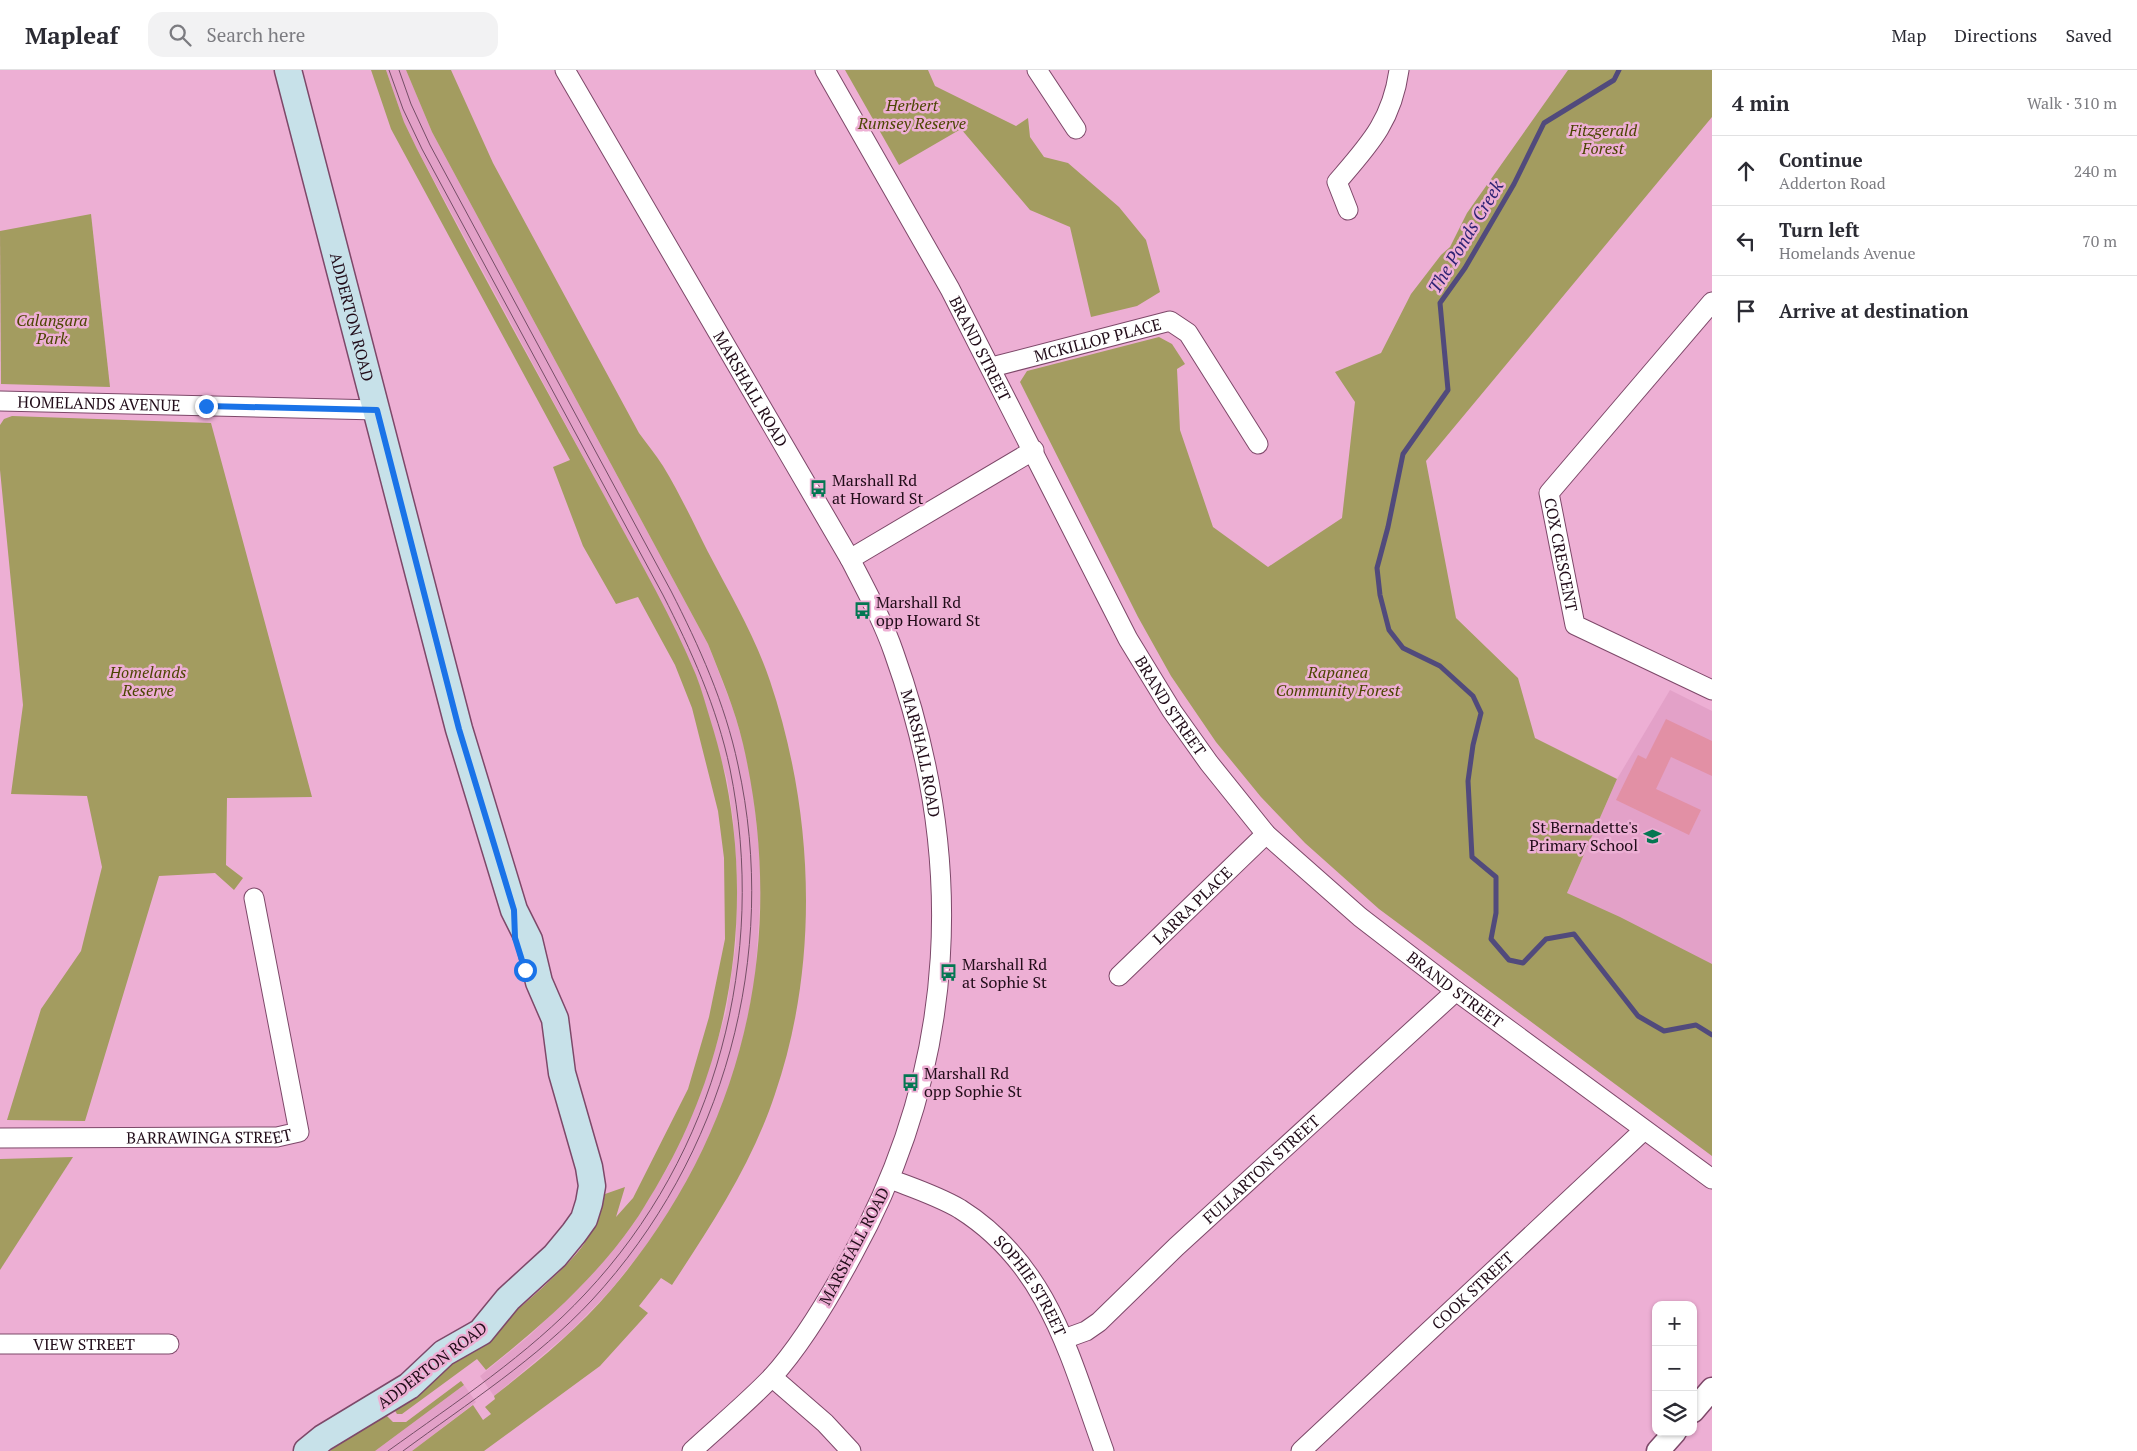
<!DOCTYPE html>
<meta charset="utf-8">
<style>
:root{--surface:#fff;--page:#f2f2f3;--text:#2b2b33;--muted:#7c7c81;--line:#e1e1e2}
body{margin:0;font-family:"PT Serif",serif;background:var(--page);color:var(--text)}
.controls{position:absolute;right:15px;bottom:15px;display:grid;overflow:hidden;border-radius:10px;box-shadow:0 1px 4px #0004}
.controls button{width:45px;height:45px;display:grid;place-items:center;padding:0;border:0;border-bottom:1px solid var(--line);background:var(--surface);color:var(--text);font:25px sans-serif}
.stop{position:absolute;width:15px;height:15px;margin:-11px;border:4px solid #1a73e8;border-radius:50%;background:#fff}
.stop.end{background:#1a73e8;border-color:#fff;box-shadow:0 1px 5px #0008}
.list{margin:0;padding:0;list-style:none}
h2{display:flex;justify-content:space-between;align-items:center;height:65px;margin:0;padding:0 20px;font-size:21px}
h2 small{font-size:16px;font-weight:400;color:var(--muted)}
.list li{display:grid;grid-template-columns:32px 1fr auto;gap:15px;align-items:center;box-sizing:border-box;height:70px;padding:0 20px;border-top:1px solid var(--line)}
.list b{display:block;font-size:19px;white-space:nowrap}
.list p{margin:0;font-size:16px;white-space:nowrap;color:var(--muted)}
.list em{font-size:16px;font-style:normal;color:var(--muted)}
.icon{flex:none;width:28px;height:28px;fill:none;stroke:currentColor;stroke-width:2;stroke-linecap:round;stroke-linejoin:round}
.map{position:relative;flex:none;width:1712px;height:1381px;overflow:hidden}
header{display:flex;align-items:center;gap:30px;box-sizing:border-box;height:70px;padding:0 25px;background:var(--surface);border-bottom:1px solid var(--line)}
header strong{font-size:24px}
nav{display:flex;gap:28px;margin-inline-start:auto;font-size:18px}
.search{width:350px;height:45px;background:var(--page);display:flex;align-items:center;gap:12px;box-sizing:border-box;padding:0 18px;border-radius:15px;color:var(--muted);font-size:19px}
main{display:flex}
aside{flex:1;background:var(--surface)}
.map>svg:first-child{display:block}
.built{fill:#e3a1c8}
.green{fill:#a39c60}
.lines{fill:none;stroke-linecap:round;stroke-linejoin:round}
.stream{stroke:#514a7c;stroke-width:5}
.building{fill:#e290a5}
.minor-casing{stroke:#7d4869;stroke-width:21}
.tertiary-casing{stroke:#7d4869;stroke-width:25}
.secondary-casing{stroke:#7d4869;stroke-width:29}
.minor{stroke:#fff;stroke-width:19}
.tertiary{stroke:#fff;stroke-width:22}
.secondary{stroke:#c7e1e9;stroke-width:26}
.tram{stroke:#754f66;stroke-width:1}
.route{stroke:#1a73e8;stroke-width:6}
.labels{text-anchor:middle;stroke-width:5;stroke-linejoin:round;paint-order:stroke}
.park-label{font-size:16px;font-style:italic;fill:#4c4503;stroke:#edafd4}
.street-label{font-size:16px;fill:#210c19;stroke:#edafd4}
.poi-label{font-size:16px;fill:#210c19;stroke:#edafd4;text-anchor:start}
.water-label{font-size:18px;font-style:italic;fill:#2f2374;stroke:#edafd4}
</style>
<header>
<strong>Mapleaf</strong>
<div class="search"><svg class="icon" aria-label="search" viewBox="0 0 24 24"><circle cx="10" cy="10" r="6"/><path d="M15 15l6 6"/></svg>Search here</div>
<nav><a>Map</a><a>Directions</a><a>Saved</a></nav>
</header>
<main>
<div class="map">
<svg width="1712" height="1381" viewBox="0 0 1712 1381">
<rect width="100%" height="100%" fill="#edafd4"/>
<g class="built">
<path d="M386,0H406L432,62L708,574L733,639L743,672L752,715L762,802L755,912L746,955L734,1004L712,1061L690,1107L657,1162L610,1221L569,1263L494,1326L480,1306L529,1266L586,1211L634,1153L669,1095L716,976L726,942L736,873L737,805L733,748L727,709L697,608L647,505L417,79L404,52Z"/>
<path d="M1670,620L1712,641V906L1567,823L1617,709Z"/>
<path d="M464,1315L476,1332L412,1381H375Z"/>
</g>
<g class="green">
<path d="M371,0H386L404,52L417,79C477,196 542,311 605,427C636,485 671,544 696,605C702,620 706,636 711,652C760,807 739,979 655,1119C648,1130 641,1143 633,1154C593,1211 540,1257 486,1300L477,1289L402,1344H397L392,1336C442,1298 494,1262 541,1219C557,1203 575,1189 587,1169C597,1155 601,1141 605,1124L625,1117L616,1147L633,1128L688,1019L709,947L725,869L724,788L718,741L692,638L675,595L638,527L616,534L583,476L553,397L570,390L391,59Z"/>
<path d="M406,0H451L493,93L639,363C647,374 656,385 663,396C680,424 694,454 708,482C730,524 755,566 770,611C814,742 820,893 775,1024C752,1094 712,1154 672,1215L661,1208L639,1236L648,1243L600,1296L484,1381H412L473,1335L483,1350L491,1344L485,1337L495,1329L494,1326C535,1294 577,1260 611,1220C743,1065 789,873 743,674C735,639 721,607 708,574L432,62Z"/>
<path d="M845,0H928L935,16L1016,56L1028,48L1030,67L1044,87L1068,93L1119,137L1146,170L1160,222L1137,236L1091,247L1070,157L1030,140L961,59L899,95Z"/>
<path d="M1568,0H1712V47L1426,391L1456,548L1518,608L1535,668L1617,709L1567,823L1620,847L1712,894V1086L1379,839L1305,773L1261,727L1216,672L1171,606L1138,547L1020,312L1027,301L1159,267L1172,274L1185,294L1177,299L1180,360L1213,457L1268,497L1342,448L1355,332L1335,302L1381,283L1411,224L1441,185L1450,177L1467,143Z"/>
<path d="M91,144L110,317L1,314L0,161Z"/>
<path d="M12,346L211,353L312,727L227,728L226,795L243,808L234,820L215,803L159,806L85,1051L7,1050L41,939L81,881L102,797L87,726L11,724L23,635L0,400V355L4,349Z"/>
<path d="M73,1087L0,1200V1089Z"/>
<path d="M461,1311L464,1315L375,1381H330L382,1341L393,1352H406Z"/>
</g>
<g class="lines">
<path class="stream" d="M1619,0L1614,10L1544,53L1514,114L1465,198L1440,233L1448,320L1403,384L1388,457L1377,498L1380,525L1389,560L1403,578L1440,596L1473,626L1481,643L1473,675L1468,711L1472,787L1496,807V843L1491,869L1509,890L1523,893L1546,869L1574,864L1638,946L1664,961L1696,955L1712,965"/>
</g>
<path class="building" d="M1666,649L1712,671V706L1671,687L1656,719L1701,740L1689,765L1616,730L1638,685L1646,689Z"/>
<g class="lines">
<defs>
<g id="minor">
<path id="s1" d="M565,0L850,489C866,520 883,551 894,583C967,787 958,993 853,1184C832,1223 802,1274 772,1307C747,1333 718,1357 692,1381"/>
<path id="s2" d="M825,0L950,219L1128,569L1172,641L1209,693L1266,764L1360,847L1456,921L1712,1109"/>
<path d="M1037,0L1076,59"/>
<path d="M1348,140L1337,112C1369,75 1392,51 1399,0"/>
<path id="s3" d="M1712,232L1549,423L1575,555L1712,620"/>
<path id="s4" d="M992,297L1170,251L1188,263L1258,374"/>
<path id="s5" d="M0,331L377,340"/>
<path d="M850,489L1034,380"/>
<path id="s6" d="M1119,906L1266,764"/>
<path id="s7" d="M0,1068L277,1067L299,1062L254,828"/>
<path id="s8" d="M890,1109C913,1118 938,1126 960,1139C1049,1195 1070,1288 1104,1381"/>
<path id="s9" d="M1064,1269L1086,1261L1099,1252L1176,1177L1456,921"/>
<path id="s10" d="M0,1274H169"/>
<path d="M772,1307L825,1353L851,1381"/>
<path id="s11" d="M1301,1381L1644,1060"/>
</g>
<g id="tertiary">
<path d="M1693,1341L1712,1319"/>
<path d="M1658,1381L1675,1362"/>
</g>
<g id="secondary">
<path id="s12" d="M288,0L459,659L514,840L529,870L539,912L555,949L562,1003L589,1097L592,1116L589,1133L584,1149L574,1163L555,1186L508,1229L481,1262L444,1283L409,1316L323,1368L307,1381"/>
</g>
</defs>
<use href="#minor" class="minor-casing"/>
<use href="#tertiary" class="tertiary-casing"/>
<use href="#secondary" class="secondary-casing"/>
<use href="#minor" class="minor"/>
<use href="#tertiary" class="tertiary"/>
<use href="#secondary" class="secondary"/>
<g class="tram">
<path d="M399,0L411,34L430,75L671,521C699,576 725,633 738,695C780,885 724,1087 592,1230C537,1289 468,1333 403,1381"/>
<path d="M388,1381C456,1332 528,1285 585,1224C717,1084 768,886 730,699C717,637 691,580 663,525L422,79L403,39L389,0"/>
</g>
</g>
<g class="lines">
<path class="route" d="M206,336L377,340L459,659L514,840L515,868L525,900"/>
</g>
<defs>
<symbol id="bus-bare" viewBox="-9 -9 18 18"><path d="M-5-6H5V4H4V6H2V4H-2V6H-4V4H-5ZM-3.5-4V0h7V-4ZM-3.5 1.2v1.5H-2V1.2ZM2 1.2v1.5H3.5V1.2Z" fill="#037752" stroke="#edafd4" stroke-width="2.5" paint-order="stroke"/></symbol>
<symbol id="school-bare" viewBox="-9 -9 18 18"><path d="M0-5L7-2L0 1L-7-2ZM-4 1L0 2.5L4 1V4Q0 6-4 4Z" fill="#037752" stroke="#edafd4" stroke-width="2.5" paint-order="stroke"/></symbol>
</defs>
<g fill-rule="evenodd">
<use href="#bus-bare" x="806" y="406" width="25" height="25"/>
<use href="#bus-bare" x="850" y="528" width="25" height="25"/>
<use href="#school-bare" x="1640" y="754" width="25" height="25"/>
<use href="#bus-bare" x="936" y="890" width="25" height="25"/>
<use href="#bus-bare" x="898" y="1000" width="25" height="25"/>
</g>
<g class="labels">
<g class="park-label">
<text x="912" y="41">Herbert<tspan x="912" dy="18">Rumsey Reserve</tspan></text>
<text x="1603" y="66">Fitzgerald<tspan x="1603" dy="18">Forest</tspan></text>
<text x="52" y="256">Calangara<tspan x="52" dy="18">Park</tspan></text>
<text x="148" y="608">Homelands<tspan x="148" dy="18">Reserve</tspan></text>
<text x="1338" y="608">Rapanea<tspan x="1338" dy="18">Community Forest</tspan></text>
</g>
<g class="street-label">
<text dy="6" stroke="none"><textPath href="#s12" startOffset="255">ADDERTON ROAD</textPath></text>
<text dy="6" stroke="none"><textPath href="#s4" startOffset="109">MCKILLOP PLACE</textPath></text>
<text dy="6" stroke="none"><textPath href="#s2" startOffset="319">BRAND STREET</textPath></text>
<text dy="6" stroke="none"><textPath href="#s1" startOffset="369">MARSHALL ROAD</textPath></text>
<text dy="6" stroke="none"><textPath href="#s5" startOffset="99">HOMELANDS AVENUE</textPath></text>
<text dy="6" stroke="none"><textPath href="#s3" startOffset="314">COX CRESCENT</textPath></text>
<text dy="6" stroke="none"><textPath href="#s2" startOffset="724">BRAND STREET</textPath></text>
<text dy="6" stroke="none"><textPath href="#s1" startOffset="774">MARSHALL ROAD</textPath></text>
<text dy="6" stroke="none"><textPath href="#s6" startOffset="102">LARRA PLACE</textPath></text>
<text dy="6" stroke="none"><textPath href="#s2" startOffset="1129">BRAND STREET</textPath></text>
<text dy="6" stroke="none"><textPath href="#s7" startOffset="209">BARRAWINGA STREET</textPath></text>
<text dy="6" stroke="none"><textPath href="#s9" startOffset="262">FULLARTON STREET</textPath></text>
<text transform="translate(854 1176) rotate(-62)" y="6">MARSHALL ROAD</text>
<text dy="6" stroke="none"><textPath href="#s8" startOffset="182">SOPHIE STREET</textPath></text>
<text dy="6" stroke="none"><textPath href="#s11" startOffset="235">COOK STREET</textPath></text>
<text dy="6" stroke="none"><textPath href="#s10" startOffset="84">VIEW STREET</textPath></text>
<text transform="translate(432 1295) rotate(-37)" y="6">ADDERTON ROAD</text>
</g>
<g class="poi-label">
<text x="832" y="416">Marshall Rd<tspan x="832" dy="18">at Howard St</tspan></text>
<text x="876" y="538">Marshall Rd<tspan x="876" dy="18">opp Howard St</tspan></text>
<text x="1638" y="763" text-anchor="end">St Bernadette's<tspan x="1638" dy="18">Primary School</tspan></text>
<text x="962" y="900">Marshall Rd<tspan x="962" dy="18">at Sophie St</tspan></text>
<text x="924" y="1009">Marshall Rd<tspan x="924" dy="18">opp Sophie St</tspan></text>
</g>
<g class="water-label">
<text transform="translate(1466 167) rotate(-59)" y="6">The Ponds Creek</text>
</g>
</g>
</svg>
<div class="controls">
<button>+</button>
<button>−</button>
<button><svg class="icon" aria-label="layers" viewBox="0 0 24 24"><path d="M12 4l9 5-9 5-9-5zM3 14l9 5 9-5"/></svg></button>
</div>
<div class="stop" style="left:525px;top:900px"></div>
<div class="stop end" style="left:206px;top:336px"></div>
</div>
<aside>
<h2>4 min<small>Walk · 310 m</small></h2>
<ul class="list">
<li><svg class="icon" aria-label="ahead" viewBox="0 0 24 24"><path d="M12 20V5M6 11l6-6 6 6"/></svg><div><b>Continue</b><p>Adderton Road</p></div><em>240 m</em></li>
<li><svg class="icon" aria-label="left" viewBox="0 0 24 24"><path d="M17 20v-9H6M10 6l-5 5 5 5"/></svg><div><b>Turn left</b><p>Homelands Avenue</p></div><em>70 m</em></li>
<li><svg class="icon" aria-label="arrive" viewBox="0 0 24 24"><path d="M6 21V4h12l-3 4 3 4H6"/></svg><div><b>Arrive at destination</b></div></li>
</ul>
</aside>
</main>
